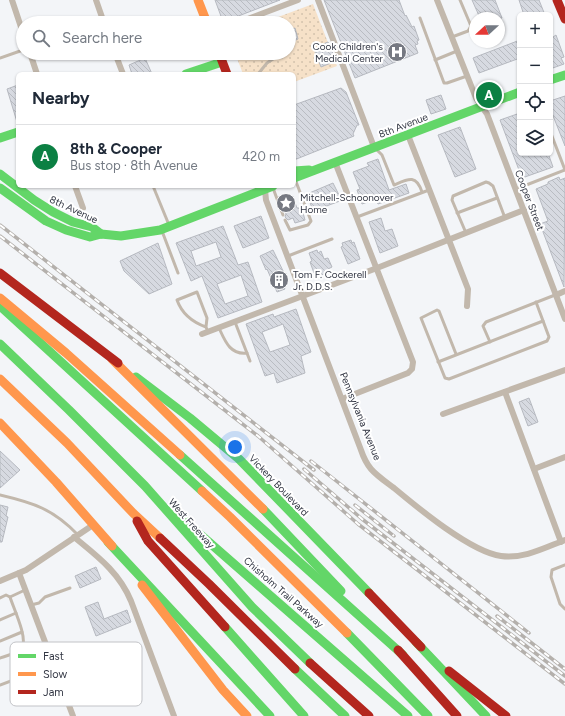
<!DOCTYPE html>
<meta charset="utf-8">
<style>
:root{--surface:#fff;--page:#f6f6f7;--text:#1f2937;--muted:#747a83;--line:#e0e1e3;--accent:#0b8043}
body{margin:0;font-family:Figtree,sans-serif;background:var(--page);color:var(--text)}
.controls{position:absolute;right:12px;top:12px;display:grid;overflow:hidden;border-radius:6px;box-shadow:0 1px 3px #0004}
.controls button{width:36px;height:36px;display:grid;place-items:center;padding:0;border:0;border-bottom:1px solid var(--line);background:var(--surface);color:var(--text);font:20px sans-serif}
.compass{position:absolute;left:469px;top:12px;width:36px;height:36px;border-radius:50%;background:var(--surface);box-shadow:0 1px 3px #0004;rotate:249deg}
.you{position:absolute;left:235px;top:447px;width:14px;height:14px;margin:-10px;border:3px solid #fff;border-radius:50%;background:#1a73e8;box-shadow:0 0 0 6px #1a73e833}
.badge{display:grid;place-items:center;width:26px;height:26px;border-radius:50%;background:var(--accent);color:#fff;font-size:13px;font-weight:700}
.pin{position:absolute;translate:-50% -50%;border:2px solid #fff;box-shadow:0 1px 4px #0006}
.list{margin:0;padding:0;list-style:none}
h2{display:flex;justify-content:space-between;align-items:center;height:52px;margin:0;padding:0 16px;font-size:17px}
h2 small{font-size:13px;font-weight:400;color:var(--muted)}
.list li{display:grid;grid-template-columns:26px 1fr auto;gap:12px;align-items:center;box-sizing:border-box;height:64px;padding:0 16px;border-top:1px solid var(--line)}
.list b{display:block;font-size:15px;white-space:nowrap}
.list p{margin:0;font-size:13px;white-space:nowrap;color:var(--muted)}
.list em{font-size:13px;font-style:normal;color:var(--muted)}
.icon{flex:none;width:22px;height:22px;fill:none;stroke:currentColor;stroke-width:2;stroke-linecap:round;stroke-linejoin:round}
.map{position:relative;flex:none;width:565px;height:716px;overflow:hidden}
.search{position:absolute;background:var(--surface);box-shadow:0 1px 3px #0004;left:16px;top:16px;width:280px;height:44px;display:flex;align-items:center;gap:10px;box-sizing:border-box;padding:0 14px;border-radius:22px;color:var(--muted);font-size:15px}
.panel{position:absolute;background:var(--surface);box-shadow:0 1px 3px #0004;left:16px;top:72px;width:280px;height:116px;border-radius:6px}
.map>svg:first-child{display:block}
.grass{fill:url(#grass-dots)}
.building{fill:url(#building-back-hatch);stroke:#b6b9c0;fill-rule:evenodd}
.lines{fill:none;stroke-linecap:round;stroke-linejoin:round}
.lane{stroke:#c2b8ac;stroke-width:3}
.street{stroke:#c2b8ac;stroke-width:6}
.fast{stroke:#63d668;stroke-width:9}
.slow{stroke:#ff974d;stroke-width:9}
.jam{stroke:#b3261e;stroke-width:9}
.rail-casing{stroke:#b4b0ac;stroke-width:3.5}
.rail{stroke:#fff;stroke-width:2;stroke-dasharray:6;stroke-linecap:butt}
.labels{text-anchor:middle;stroke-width:4;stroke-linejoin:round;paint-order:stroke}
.poi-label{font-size:10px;fill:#323643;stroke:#fff;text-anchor:start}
.street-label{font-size:10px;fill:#323643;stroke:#fff}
.key{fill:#fff;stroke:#c2c3c7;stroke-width:1}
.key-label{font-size:11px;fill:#323643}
</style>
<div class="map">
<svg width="565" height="716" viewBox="0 0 565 716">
<defs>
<pattern id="grass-dots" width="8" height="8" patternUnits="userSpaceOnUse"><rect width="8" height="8" fill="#f6e1c8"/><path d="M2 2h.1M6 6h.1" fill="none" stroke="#d3c2ad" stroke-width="1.8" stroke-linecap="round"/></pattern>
<pattern id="building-back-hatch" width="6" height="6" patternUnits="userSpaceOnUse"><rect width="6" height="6" fill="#d7dae1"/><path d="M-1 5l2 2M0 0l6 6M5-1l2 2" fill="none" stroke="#b9bcc2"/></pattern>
</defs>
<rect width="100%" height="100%" fill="#f3f5f8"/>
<path class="grass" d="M313,4L337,66L294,82V74H243L235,53H289V23H262Z"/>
<g class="building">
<path d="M215,0H280L228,20L227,17L222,19Z"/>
<path d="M324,0H399L405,16L406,15L412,27L414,26L419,40L417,41L418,44L415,45L418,53L355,78Z"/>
<path d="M472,0H495L502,18H480Z"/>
<path d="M519,0H539L545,15H524Z"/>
<path d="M295,28L298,39L289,43V30Z"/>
<path d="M556,35L564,57L561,58L564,64L550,69V39Z"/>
<path d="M520,40V58L479,73L473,58Z"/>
<path d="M328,42L336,61L321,67L315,52L320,50L318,46Z"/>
<path d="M145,58L152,74H132L129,65Z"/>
<path d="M18,85V121L17,122L7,89Z"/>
<path d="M341,88L346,92L359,125H357L353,134L354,136L294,160V105Z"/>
<path d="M441,95L446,109L431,114L426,100Z"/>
<path d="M565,96V146L550,108V101Z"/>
<path d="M520,113V153H548L553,167L522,178L500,120Z"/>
<path d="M460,127L476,169L455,177L438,135Z"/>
<path d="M378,159L389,190L406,184L409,193L378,204L376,199L362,204L357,190L360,189L353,172L369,166L367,163Z"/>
<path d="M559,177L560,180L565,178L564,287L540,224L548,221L536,189L548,184V182Z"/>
<path d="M333,183L340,197V201L313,211L307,194Z"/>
<path d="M294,200L297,208H299L301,214L303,213L305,220L295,223L293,218L288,220L285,217L286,214L283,204Z"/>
<path d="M261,216L269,238L243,248L234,226Z"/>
<path d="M381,218L385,231L392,229L398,246L380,253L369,222Z"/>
<path d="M223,226L238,265L248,262L262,302L218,318L202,276L191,281L176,243ZM216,242L221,257L196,266L191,251ZM241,275L248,296L225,304L217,284Z"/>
<path d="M351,240L352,243L354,242L360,259L348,264L341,247L343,246L342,243Z"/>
<path d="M158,243L172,284L149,294L124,271L120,261Z"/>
<path d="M273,250L286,277H284L287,283L283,285L285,289L277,292L267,269L266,270L260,256Z"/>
<path d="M317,250L318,253L321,251L324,259L328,258L332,267L328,269L329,272L319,276L317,272L314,273L310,262L312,261L309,253Z"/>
<path d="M296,309L311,352L301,356L305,373L277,383L274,373L265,376L246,324L273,314L274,317ZM283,324L290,345L270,352L262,332Z"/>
<path d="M529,398L538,422L528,426L519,402Z"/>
<path d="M0,451L20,470L0,488Z"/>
<path d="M0,505L8,507L6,516L8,517L2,542H0Z"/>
<path d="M96,567L101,579L80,588L75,576Z"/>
<path d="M98,602L104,619L127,610L131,622L96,636L85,607Z"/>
</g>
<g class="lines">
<g class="lane">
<path d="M420,18L444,83H447L467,76"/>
<path d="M452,37L468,31L471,26L460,0"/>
<path d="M0,58L23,50"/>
<path d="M435,60L457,51"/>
<path d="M258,74L267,63L276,57"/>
<path d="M550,131L565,170"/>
<path d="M376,149L382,155L394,185C408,179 416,174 422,192"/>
<path d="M153,186L169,225"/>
<path d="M273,188L283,215"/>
<path d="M516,189L565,170"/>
<path d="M457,213L497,198"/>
<path d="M357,217L429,190"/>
<path d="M285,220L290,230L308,225L311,221L295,179"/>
<path d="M162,231L178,273"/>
<path d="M466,233L452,200L453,196L486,182L489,183L493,186L505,218"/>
<path d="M288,256L332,239"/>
<path d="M235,322L250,361"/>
<path d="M206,327C192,322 182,314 177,300L197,292L207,318L206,327L208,332"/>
<path d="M219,328C225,341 230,355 247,353"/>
<path d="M490,342L483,326L486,322L555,295"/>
<path d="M456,354L439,311L437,310L421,318L445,378L449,379L547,341L549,337L536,302"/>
<path d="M438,362L543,321"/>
<path d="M0,495C34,503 53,509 78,535"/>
<path d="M565,565L552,570L551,577L560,604L565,609"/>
<path d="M0,598L6,595L10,597L25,590"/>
<path d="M31,605L39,603L45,597L70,588"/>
<path d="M0,620L16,613"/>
<path d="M0,641L22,632"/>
<path d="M0,658C6,656 19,653 22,647C28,638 13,607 10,597"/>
<path d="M0,685L53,665"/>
</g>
<g class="street">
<path d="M12,0L23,33"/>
<path d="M96,0L104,23"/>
<path d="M318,0L374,147"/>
<path d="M437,0L476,98L487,114L565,319"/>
<path d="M237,23L298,0"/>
<path d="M30,53L37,74"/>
<path d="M115,53L123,74"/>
<path d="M408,135L468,289L467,306"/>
<path d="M335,162L413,362L412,369L408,373L342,399"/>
<path d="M75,186L83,208"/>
<path d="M265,190L266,200L361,450C363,456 366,463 371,469C377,476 386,482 394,488C418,508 471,552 501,556C524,559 544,548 565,540"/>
<path d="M556,295L565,291"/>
<path d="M202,334L377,268L524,210"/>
<path d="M505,392L561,542"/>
<path d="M443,414L565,370"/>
<path d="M534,469L565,457"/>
<path d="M74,537C97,556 119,572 131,601L174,716"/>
<path d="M19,573L73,716"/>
<path d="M0,581L26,570L93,525"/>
</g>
<g class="fast">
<path d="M186,74L222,62"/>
<path d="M550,80L565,75"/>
<path d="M0,138L18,132"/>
<path d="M294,171L309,170"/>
<path d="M0,174L34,200L53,212L73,222L92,227L101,234"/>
<path d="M294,178L520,92"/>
<path d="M0,188L46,221L66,230L90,237L101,234L121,236L160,230L273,186"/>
<path d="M0,306L202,491"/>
<path d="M0,344L69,410L145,486L252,607L310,663"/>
<path d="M136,377L190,418L239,459L369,593"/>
<path d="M180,455L403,655"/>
<path d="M263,509L341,591"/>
<path d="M179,516L408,716"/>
<path d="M108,542L270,716"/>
<path d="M225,627L304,716"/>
<path d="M347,633L428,716"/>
<path d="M416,642L486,716"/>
<path d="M295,669L345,716"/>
</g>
<g class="slow">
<path d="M198,0L207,23"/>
<path d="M0,298L66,353L180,455"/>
<path d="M112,359L263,509"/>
<path d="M0,379L67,443L133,513L160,538"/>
<path d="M0,423L56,482L112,546"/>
<path d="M202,491L230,517L347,633"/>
<path d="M142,585L223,690L247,716"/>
</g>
<g class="jam">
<path d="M557,0L565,19"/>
<path d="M219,53L227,74"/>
<path d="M0,273L118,363"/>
<path d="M137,521L148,541L225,627"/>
<path d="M160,538L209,584L295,669"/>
<path d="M369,593L421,647"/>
<path d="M398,650L457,716"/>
<path d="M310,663L369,716"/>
<path d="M449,671L506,716"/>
</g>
<defs>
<g id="rail">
<path d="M0,225L314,470"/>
<path d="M0,236L258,436L358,524L565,684"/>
<path d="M311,461L529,633"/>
<path d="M304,469L362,519L565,676"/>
<path d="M355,505L394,536"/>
<path d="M497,616L565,669"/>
</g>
</defs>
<use href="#rail" class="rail-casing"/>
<use href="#rail" class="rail"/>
</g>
<defs>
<symbol id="hospital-disc" viewBox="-11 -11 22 22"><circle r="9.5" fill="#767982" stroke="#fff"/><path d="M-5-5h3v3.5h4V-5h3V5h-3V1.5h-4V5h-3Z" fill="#fff"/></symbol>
<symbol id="sight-disc" viewBox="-11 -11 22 22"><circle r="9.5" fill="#767982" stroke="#fff"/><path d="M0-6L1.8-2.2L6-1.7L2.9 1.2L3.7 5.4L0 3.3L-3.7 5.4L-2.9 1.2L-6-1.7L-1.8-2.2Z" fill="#fff"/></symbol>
<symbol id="building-disc" viewBox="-11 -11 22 22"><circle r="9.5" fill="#767982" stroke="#fff"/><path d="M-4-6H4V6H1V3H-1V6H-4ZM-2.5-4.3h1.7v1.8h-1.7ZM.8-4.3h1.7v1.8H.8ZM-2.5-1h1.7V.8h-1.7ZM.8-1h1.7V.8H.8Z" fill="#fff"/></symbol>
</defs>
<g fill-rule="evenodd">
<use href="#hospital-disc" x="386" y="41" width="22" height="22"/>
<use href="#sight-disc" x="275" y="192" width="22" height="22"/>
<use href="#building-disc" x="268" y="269" width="22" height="22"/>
</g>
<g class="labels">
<g class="poi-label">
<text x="383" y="50" text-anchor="end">Cook Children's<tspan x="383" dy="12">Medical Center</tspan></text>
<text x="300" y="201">Mitchell-Schoonover<tspan x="300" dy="12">Home</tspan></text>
<text x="293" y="278">Tom F. Cockerell<tspan x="293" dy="12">Jr. D.D.S.</tspan></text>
</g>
<g class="street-label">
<text transform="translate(403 125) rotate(-21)" y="4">8th Avenue</text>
<text transform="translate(530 200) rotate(69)" y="4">Cooper Street</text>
<text transform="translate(74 209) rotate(25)" y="4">8th Avenue</text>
<text transform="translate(361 416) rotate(68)" y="4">Pennsylvania Avenue</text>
<text transform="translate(279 485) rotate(46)" y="4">Vickery Boulevard</text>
<text transform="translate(192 523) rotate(48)" y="4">West Freeway</text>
<text transform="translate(284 592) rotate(41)" y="4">Chisholm Trail Parkway</text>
</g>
</g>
<rect x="10" y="642" width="132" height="64" rx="6" class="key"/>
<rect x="18" y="654" width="18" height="4" fill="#63d668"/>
<rect x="18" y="672" width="18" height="4" fill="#ff974d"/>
<rect x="18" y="690" width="18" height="4" fill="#b3261e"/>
<g class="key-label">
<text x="43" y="660">Fast</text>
<text x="43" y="678">Slow</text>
<text x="43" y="696">Jam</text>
</g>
</svg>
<div class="controls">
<button>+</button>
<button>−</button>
<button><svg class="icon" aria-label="locate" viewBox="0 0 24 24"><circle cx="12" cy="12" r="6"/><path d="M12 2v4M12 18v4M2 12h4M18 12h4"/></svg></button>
<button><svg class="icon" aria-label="layers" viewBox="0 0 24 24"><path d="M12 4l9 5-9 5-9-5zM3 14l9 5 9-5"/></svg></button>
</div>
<svg class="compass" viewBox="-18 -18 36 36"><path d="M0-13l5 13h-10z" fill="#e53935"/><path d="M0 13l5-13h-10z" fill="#747a83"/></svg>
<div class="you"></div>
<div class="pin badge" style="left:489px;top:95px">A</div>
<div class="search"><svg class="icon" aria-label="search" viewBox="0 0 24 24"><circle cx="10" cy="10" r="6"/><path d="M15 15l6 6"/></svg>Search here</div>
<section class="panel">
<h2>Nearby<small></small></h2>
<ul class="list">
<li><span class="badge">A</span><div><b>8th &amp; Cooper</b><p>Bus stop · 8th Avenue</p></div><em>420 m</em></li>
</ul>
</section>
</div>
